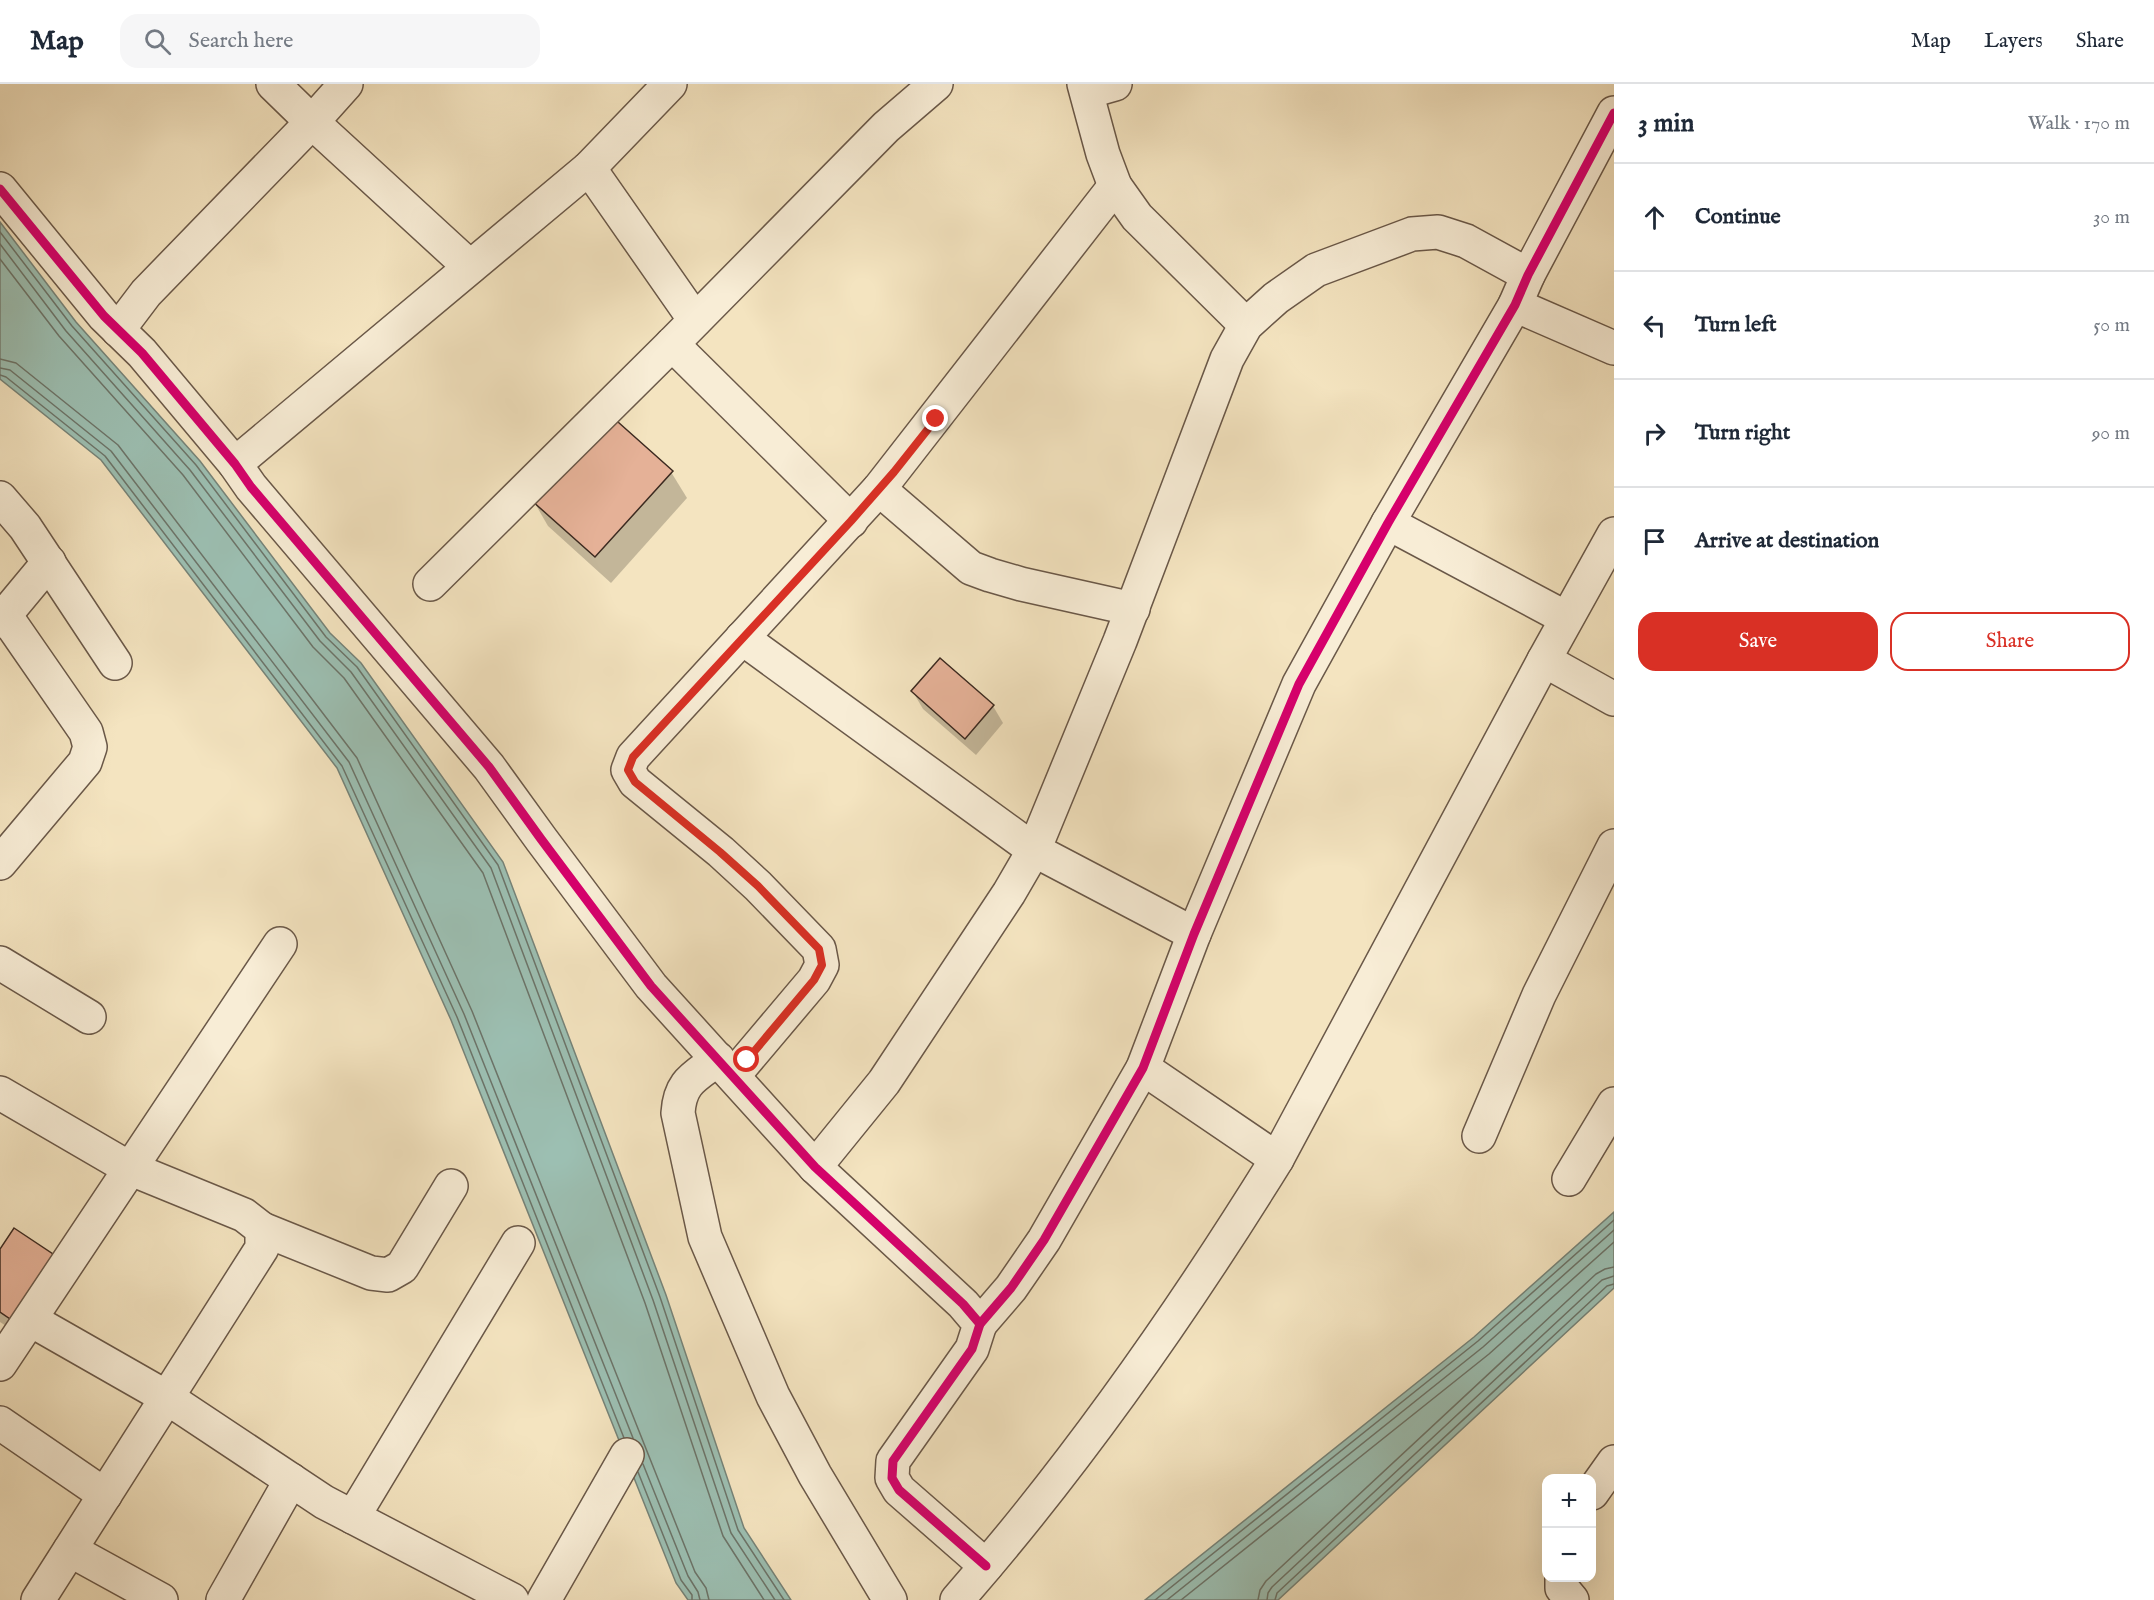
<!DOCTYPE html>
<meta charset="utf-8">
<style>
:root{--surface:#fff;--page:#f6f6f7;--text:#1f2937;--muted:#747a83;--line:#e0e1e3;--accent:#d93025}
body{margin:0;font-family:"IM FELL English",serif;background:var(--page);color:var(--text)}
.controls{position:absolute;right:18px;bottom:18px;display:grid;overflow:hidden;border-radius:12px;box-shadow:0 6px 24px #0002}
.controls button{width:54px;height:54px;display:grid;place-items:center;padding:0;border:0;border-bottom:2px solid var(--line);background:var(--surface);color:var(--text);font:30px sans-serif}
.stop{position:absolute;width:18px;height:18px;margin:-14px;border:4px solid #d93025;border-radius:50%;background:#fff}
.stop.end{background:#d93025;border-color:#fff;box-shadow:0 2px 6px #0008}
.list{margin:0;padding:0;list-style:none}
h2{display:flex;justify-content:space-between;align-items:center;height:78px;margin:0;padding:0 24px;font-size:26px}
h2 small{font-size:20px;font-weight:400;color:var(--muted)}
.list li{display:grid;grid-template-columns:39px 1fr auto;gap:18px;align-items:center;box-sizing:border-box;height:108px;padding:0 24px;border-top:2px solid var(--line)}
.list b{display:block;font-size:22px;white-space:nowrap}
.list em{font-size:20px;font-style:normal;color:var(--muted)}
.actions{display:flex;gap:12px;padding:18px 24px}
.actions a{flex:1;padding:14px 0;border:2px solid var(--accent);border-radius:18px;text-align:center;font-size:21px;color:var(--accent)}
.actions .main{background:var(--accent);color:#fff}
.icon{flex:none;width:33px;height:33px;fill:none;stroke:currentColor;stroke-width:2;stroke-linecap:round;stroke-linejoin:round}
.map{position:relative;flex:none;width:1614px;height:1516px;overflow:hidden}
header{display:flex;align-items:center;gap:36px;box-sizing:border-box;height:84px;padding:0 30px;background:var(--surface);border-bottom:2px solid var(--line)}
header strong{font-size:28px}
nav{display:flex;gap:33px;margin-inline-start:auto;font-size:21px}
.search{width:420px;height:54px;background:var(--page);display:flex;align-items:center;gap:15px;box-sizing:border-box;padding:0 21px;border-radius:18px;color:var(--muted);font-size:22px}
main{display:flex}
aside{flex:1;background:var(--surface)}
.map>svg:first-child{display:block}
.water{fill:#9cbfb2;stroke:#768378;stroke-width:1.5}
.shadow{fill:#0003}
.lines{fill:none;stroke-linecap:round;stroke-linejoin:round}
.shore{stroke:#6c7469;stroke-width:1.5}
.building{fill:#e5b197;stroke:#3c2a20;stroke-width:1.5}
.minor-casing{stroke:#6a5848;stroke-width:36}
.tertiary-casing{stroke:#6a5848;stroke-width:36}
.minor{stroke:#f8edd6;stroke-width:33}
.tertiary{stroke:#f8edd6;stroke-width:33}
.cycleway-casing{stroke:#f8edd6;stroke-width:13}
.cycleway{stroke:#d6006c;stroke-width:9}
.route{stroke:#d93025;stroke-width:8}
</style>
<header>
<strong>Map</strong>
<div class="search"><svg class="icon" aria-label="search" viewBox="0 0 24 24"><circle cx="10" cy="10" r="6"/><path d="M15 15l6 6"/></svg>Search here</div>
<nav><a>Map</a><a>Layers</a><a>Share</a></nav>
</header>
<main>
<div class="map">
<svg width="1614" height="1516" viewBox="0 0 1614 1516">
<rect width="100%" height="100%" fill="#f4e4c0"/>
<filter id="stains"><feTurbulence type="fractalNoise" baseFrequency=".00333" numOctaves="4"/><feColorMatrix values="0 0 0 0 .2 0 0 0 0 .09 0 0 0 0 .02 0 0 0 .5 -.17"/></filter>
<radialGradient id="worn" r=".72"><stop offset=".6" stop-color="#630" stop-opacity="0"/><stop offset="1" stop-color="#630" stop-opacity=".3"/></radialGradient>
<g class="water">
<path d="M0,138L76,238L200,377L330,549L361,579L503,778L666,1211L744,1444L791,1516H688L676,1499L451,936L337,684L101,376L0,295Z"/>
<path d="M1614,1128V1204L1278,1516H1145L1474,1253Z"/>
</g>
<g class="shadow">
<path d="M671,388L687,414L611,499L548,442L533,416Z"/>
<path d="M913,608L993,622L1003,639L976,671L923,625Z"/>
<path d="M0,1168L29,1257L0,1238Z"/>
</g>
<g class="lines">
<g class="shore">
<path d="M0,148L72,242L196,381L326,553L357,583L498,781L660,1213L738,1446L784,1516"/>
<path d="M0,160L66,247L190,386L320,557L351,588L491,784L653,1216L731,1449L775,1516"/>
<path d="M0,175L59,252L183,391L313,563L344,594L483,789L645,1219L723,1452L764,1516"/>
<path d="M0,275L16,279L118,361L357,674L472,927L695,1488L706,1504L709,1516"/>
<path d="M0,284L10,286L111,367L349,678L464,930L633,1354"/>
<path d="M0,291L6,293L105,372L342,682L457,933L624,1354"/>
<path d="M643,1380L688,1492L698,1508L700,1516"/>
<path d="M638,1388L681,1496L692,1511V1516"/>
<path d="M1155,1516L1478,1257L1614,1136"/>
<path d="M1167,1516L1483,1263L1614,1146"/>
<path d="M1181,1516L1489,1270L1614,1158"/>
<path d="M1258,1516L1260,1506L1266,1497L1596,1190L1605,1185L1614,1183"/>
<path d="M1267,1516L1268,1509L1272,1503L1602,1196L1614,1192"/>
<path d="M1275,1516L1277,1509L1607,1202L1614,1200"/>
</g>
</g>
<g class="building">
<path d="M609,330L673,387L595,473L531,416Z"/>
<path d="M940,574L994,621L965,655L911,607Z"/>
<path d="M14,1144L62,1176L19,1241L0,1228V1165Z"/>
</g>
<g class="lines">
<defs>
<g id="minor">
<path d="M273,0L312,38L470,183"/>
<path d="M1084,0L1103,70L1115,102L1137,133L1246,241"/>
<path d="M1087,8L1115,0"/>
<path d="M589,84L695,236"/>
<path d="M0,105L104,232L142,269L235,380L251,403L489,683L541,755L651,902L815,1083L963,1220L980,1240L972,1265L893,1377L892,1394L899,1406L986,1482"/>
<path d="M1515,221L1614,264"/>
<path d="M118,246L146,209L312,38L346,0"/>
<path d="M672,260L851,437"/>
<path d="M235,380L589,84L670,0"/>
<path d="M879,405L971,484L990,491L1021,500L1133,525"/>
<path d="M0,414L25,443L115,579"/>
<path d="M1388,439L1566,534"/>
<path d="M430,500L672,260L886,43L936,0"/>
<path d="M0,537L49,478"/>
<path d="M742,554L1034,766L1194,850"/>
<path d="M1544,576L1614,615"/>
<path d="M0,779L85,678L90,663L86,648L5,531"/>
<path d="M0,879L89,933"/>
<path d="M718,975C695,993 680,997 678,1029L705,1153L773,1312L815,1391L890,1516"/>
<path d="M1143,984L1277,1075"/>
<path d="M733,992L814,896L822,881L819,865L758,802L721,768L635,698L628,686L633,673L879,405L1115,102"/>
<path d="M0,1009L129,1084L244,1131L262,1145V1164L38,1516"/>
<path d="M1479,1052L1539,911L1614,762"/>
<path d="M815,1083L884,998L1009,809L1034,766L1120,557L1227,275L1246,241L1276,214L1316,186L1412,150L1438,148L1466,157L1528,191"/>
<path d="M1569,1095L1614,1020"/>
<path d="M262,1145L371,1189L388,1191L402,1183L451,1102"/>
<path d="M31,1236L166,1313L324,1418L512,1516"/>
<path d="M980,1240L1011,1204L1044,1156L1143,984L1194,850L1299,600L1388,439L1515,221L1528,191L1614,29"/>
<path d="M0,1280C93,1140 186,1000 280,860"/>
<path d="M0,1339L105,1411"/>
<path d="M1592,1409L1614,1378"/>
<path d="M353,1433L518,1159"/>
<path d="M70,1466L161,1516"/>
<path d="M1562,1494V1504L1572,1516"/>
<path d="M223,1516L291,1396"/>
<path d="M544,1516L627,1371"/>
</g>
<path id="tertiary" d="M957,1516C1077,1379 1181,1230 1277,1075L1544,576L1614,450"/>
</defs>
<use href="#minor" class="minor-casing"/>
<use href="#tertiary" class="tertiary-casing"/>
<use href="#minor" class="minor"/>
<use href="#tertiary" class="tertiary"/>
<defs>
<g id="cycleway">
<path d="M0,105L104,232L142,269L235,380L251,403L489,683L541,755L651,902L815,1083L963,1220L980,1240L972,1265L893,1377L892,1394L899,1406L986,1482"/>
<path d="M980,1240L1011,1204L1044,1156L1143,984L1194,850L1299,600L1388,439L1515,221L1528,191L1614,29"/>
</g>
</defs>
<use href="#cycleway" class="cycleway-casing"/>
<use href="#cycleway" class="cycleway"/>
</g>
<g class="lines">
<path class="route" d="M747,976L814,896L822,881L819,865L758,802L720,768L635,698L628,686L633,673L851,437L894,388L936,335"/>
</g>
<rect width="100%" height="100%" filter="url(#stains)"/>
<rect width="100%" height="100%" fill="url(#worn)"/>
</svg>
<div class="controls">
<button>+</button>
<button>−</button>
</div>
<div class="stop" style="left:747px;top:976px"></div>
<div class="stop end" style="left:936px;top:335px"></div>
</div>
<aside>
<h2>3 min<small>Walk · 170 m</small></h2>
<ul class="list">
<li><svg class="icon" aria-label="ahead" viewBox="0 0 24 24"><path d="M12 20V5M6 11l6-6 6 6"/></svg><div><b>Continue</b></div><em>30 m</em></li>
<li><svg class="icon" aria-label="left" viewBox="0 0 24 24"><path d="M17 20v-9H6M10 6l-5 5 5 5"/></svg><div><b>Turn left</b></div><em>50 m</em></li>
<li><svg class="icon" aria-label="right" viewBox="0 0 24 24"><path d="M7 20v-9h11M14 6l5 5-5 5"/></svg><div><b>Turn right</b></div><em>90 m</em></li>
<li><svg class="icon" aria-label="arrive" viewBox="0 0 24 24"><path d="M6 21V4h12l-3 4 3 4H6"/></svg><div><b>Arrive at destination</b></div></li>
</ul>
<div class="actions"><a class="main">Save</a><a>Share</a></div>
</aside>
</main>
